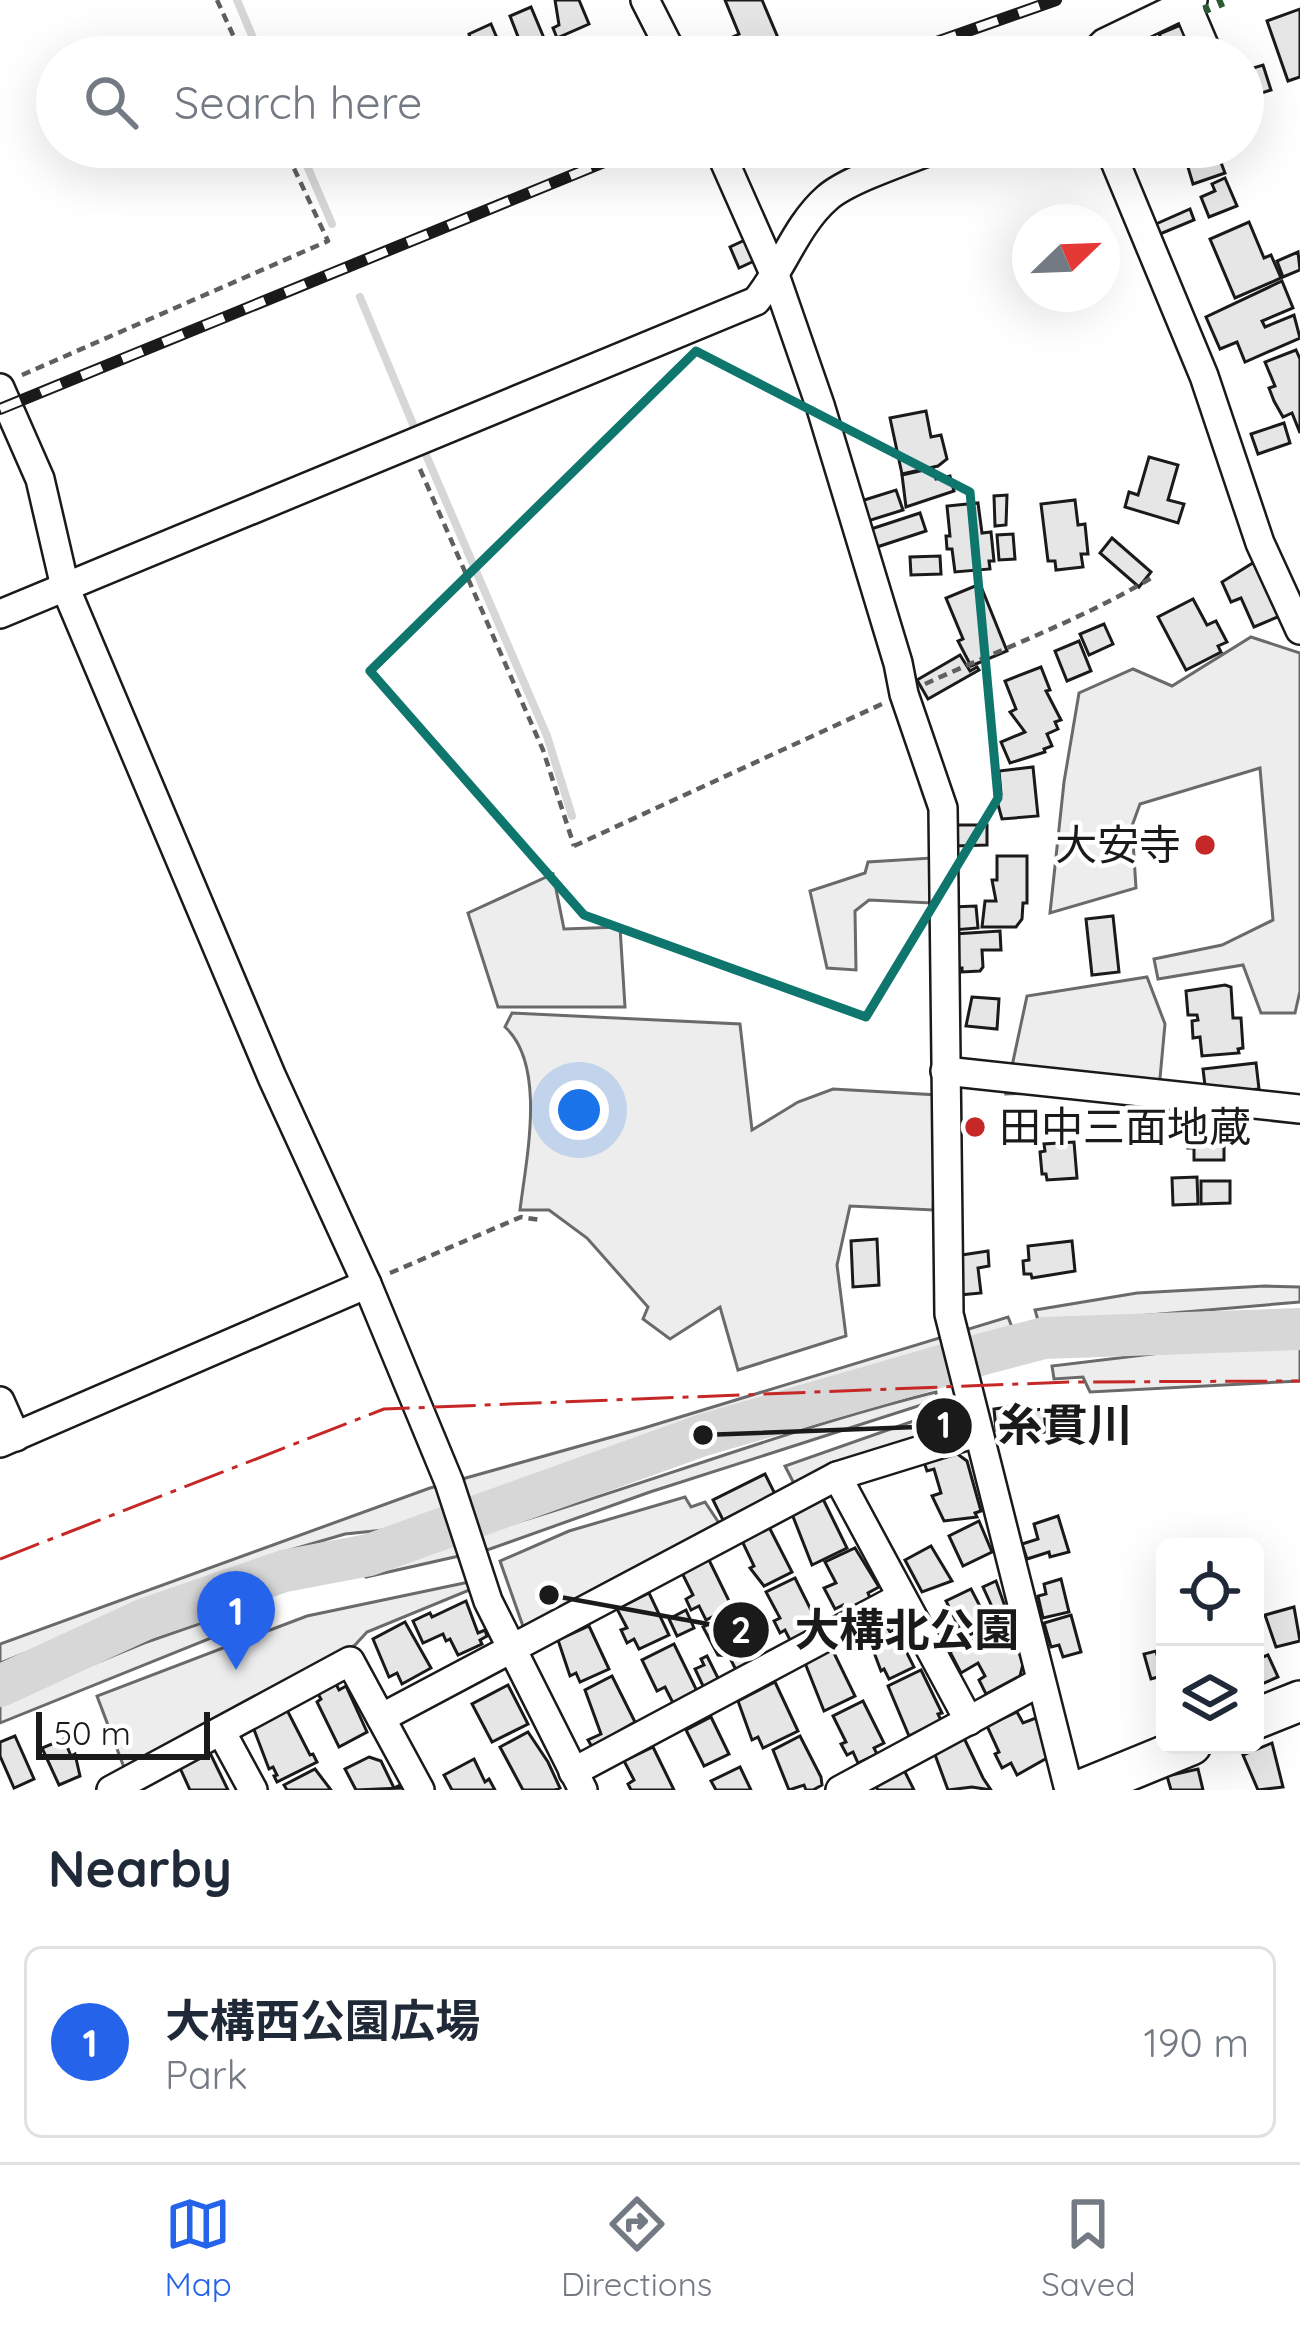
<!DOCTYPE html>
<meta charset="utf-8">
<style>
:root{--surface:#fff;--page:#f6f6f7;--text:#1f2937;--muted:#747a83;--line:#e0e1e3;--accent:#2563eb}
body{margin:0;font-family:Quicksand,"Noto Sans JP",sans-serif;background:var(--page);color:var(--text)}
.controls{position:absolute;right:36px;bottom:36px;display:grid;overflow:hidden;border-radius:18px;box-shadow:0 12px 48px #0002}
.controls button{width:108px;height:108px;display:grid;place-items:center;padding:0;border:0;border-bottom:3px solid var(--line);background:var(--surface);color:var(--text);font:60px sans-serif}
.compass{position:absolute;left:1012px;top:204px;width:108px;height:108px;border-radius:50%;background:var(--surface);box-shadow:0 12px 48px #0002;rotate:67deg}
.scale{position:absolute;left:36px;bottom:30px;width:174px;box-sizing:border-box;padding-left:12px;border:6px solid #1a1a1a;border-top:0;font-size:33px;line-height:42px;white-space:nowrap;color:#1a1a1a;-webkit-text-stroke:9px #fff;paint-order:stroke}
.you{position:absolute;left:579px;top:1110px;width:42px;height:42px;margin:-30px;border:9px solid #fff;border-radius:50%;background:#1a73e8;box-shadow:0 0 0 18px #1a73e833}
.badge{display:grid;place-items:center;width:78px;height:78px;border-radius:50%;background:var(--accent);color:#fff;font-size:39px;font-weight:700}
.pin{position:absolute;translate:-50% -99px;filter:drop-shadow(0 3px 6px #0008)}
.pin::after{content:'';position:absolute;top:63px;width:42px;height:36px;background:inherit;clip-path:polygon(0 0,100% 0,50% 100%)}
.list{margin:0;padding:0;list-style:none}
h2{display:flex;justify-content:space-between;align-items:center;height:156px;margin:0;padding:0 48px;font-size:51px}
h2 small{font-size:39px;font-weight:400;color:var(--muted)}
.list li{display:grid;grid-template-columns:78px 1fr auto;gap:36px;align-items:center;box-sizing:border-box;height:192px;margin:0 24px 24px;padding:0 24px;border:3px solid var(--line);border-radius:18px}
.list b{display:block;font-size:45px;white-space:nowrap}
.list p{margin:0;font-size:39px;white-space:nowrap;color:var(--muted)}
.list em{font-size:39px;font-style:normal;color:var(--muted)}
.icon{flex:none;width:66px;height:66px;fill:none;stroke:currentColor;stroke-width:2;stroke-linecap:round;stroke-linejoin:round}
.map{position:relative;flex:none;width:1300px;height:1790px;overflow:hidden}
.search{position:absolute;background:var(--surface);box-shadow:0 12px 48px #0002;left:36px;right:36px;top:36px;height:132px;display:flex;align-items:center;gap:30px;box-sizing:border-box;padding:0 42px;border-radius:66px;color:var(--muted);font-size:45px}
.sheet{height:372px;background:var(--surface)}
nav{display:flex;justify-content:space-around;align-items:center;box-sizing:border-box;height:168px;border-top:3px solid var(--line);background:var(--surface);font-size:33px;color:var(--muted)}
nav a{display:grid;justify-items:center;gap:6px}
nav .on{color:var(--accent)}
.map>svg:first-child{display:block}
.green{fill:#ededed;stroke:#6a6a6a;stroke-width:3}
.lines{fill:none;stroke-linecap:round;stroke-linejoin:round}
.stream{stroke:#d7d7d7;stroke-width:8}
.river{stroke:#d7d7d7;stroke-width:42}
.building{fill:#e6e6e6;stroke:#1a1a1a;stroke-width:3}
.minor-casing{stroke:#1a1a1a;stroke-width:32}
.highway-casing{stroke:#1a1a1a;stroke-width:44}
.path{stroke:#5f5f5f;stroke-width:4.5;stroke-dasharray:9 6;stroke-linecap:butt}
.minor{stroke:#fff;stroke-width:27}
.highway{stroke:#fff;stroke-width:39}
.rail-casing{stroke:#1a1a1a;stroke-width:12}
.rail{stroke:#fff;stroke-width:8;stroke-dasharray:22;stroke-linecap:butt}
.hedge{stroke:#2b5a34;stroke-width:9;stroke-dasharray:6 9;stroke-linecap:butt}
.power{stroke:#c62828;stroke-width:3;stroke-dasharray:42 9 6 9;stroke-linecap:butt}
.marked{fill:none;stroke:#0f766e;stroke-width:9;stroke-linejoin:round}
.poi-dot{fill:#c62828;stroke:#fff;stroke-width:4.5}
.labels{text-anchor:middle;stroke-width:9;stroke-linejoin:round;paint-order:stroke}
.poi-label{font-size:42px;fill:#1a1a1a;stroke:#fff;text-anchor:end}
.leader{fill:none;stroke:#1a1a1a;stroke-width:4.5}
.callout-dot{fill:#1a1a1a;stroke:#fff;stroke-width:4.5}
.mark-label{font-size:36px;text-anchor:middle;font-weight:bold;fill:#fff}
.callout-label{font-size:45px;text-anchor:middle;font-weight:bold;fill:#1a1a1a;stroke:#fff;stroke-width:9;stroke-linejoin:round;paint-order:stroke}
</style>
<div class="map">
<svg width="1300" height="1790" viewBox="0 0 1300 1790">
<rect width="100%" height="100%" fill="#fff"/>
<g class="green">
<path d="M1251,637L1300,653V991L1295,1013H1261L1243,965L1158,979L1154,959L1222,945L1273,920L1260,768L1140,804L1132,826L1136,888L1050,913L1064,782L1079,693L1133,669L1172,686Z"/>
<path d="M931,858V903L869,900L855,911L856,970L827,968L810,891L865,873L868,862Z"/>
<path d="M553,874L564,929L620,927L625,1007H498L468,913Z"/>
<path d="M1147,977L1165,1024L1159,1089L1006,1094L1027,996Z"/>
<path d="M512,1013L740,1024L752,1130L798,1102L833,1089L938,1095L933,1210L850,1206L837,1265L846,1336L738,1370L720,1307L670,1339L643,1319L648,1307L587,1238L549,1210H520C526,1160 547,1065 505,1027Z"/>
<path d="M1265,1286L1300,1287V1302L1114,1318L1041,1331L1035,1310L1137,1293Z"/>
<path d="M1008,1317L1014,1332L748,1406L575,1470L384,1530L345,1534L270,1556L0,1663V1644L430,1488L644,1428Z"/>
<path d="M1300,1342V1381L1090,1392L1083,1377L1054,1379L1052,1366L1235,1344Z"/>
<path d="M936,1392L937,1400L650,1492L490,1549L366,1577L354,1565C552,1523 739,1441 936,1392Z"/>
<path d="M959,1405L962,1417L953,1430L803,1501L785,1466Z"/>
<path d="M685,1497L691,1507L705,1502L719,1523L524,1629L500,1561L569,1531Z"/>
<path d="M469,1582L472,1589L367,1632L355,1645L125,1770L97,1696L307,1616Z"/>
<path d="M239,1610L263,1617L0,1723V1702L144,1643Z"/>
</g>
<g class="lines">
<g class="stream">
<path d="M237,0L261,57"/>
<path d="M299,147L332,224"/>
<path d="M360,297L417,434"/>
<path d="M423,448L547,736L572,816"/>
</g>
<path class="river" d="M0,1686L145,1619L284,1571L369,1555L703,1435L983,1354L1044,1338L1300,1329"/>
</g>
<g class="building">
<path d="M555,0H579L589,24L557,38L553,28L559,25Z"/>
<path d="M725,0H762L781,45L749,57H689L739,34Z"/>
<path d="M531,7L546,43L524,52L510,16Z"/>
<path d="M1300,9V77L1288,81L1267,21Z"/>
<path d="M491,24L505,57H475L469,34Z"/>
<path d="M1183,24L1192,45L1169,55L1159,34Z"/>
<path d="M1263,65L1271,90L1243,99V71Z"/>
<path d="M1182,147H1215L1225,173L1193,184Z"/>
<path d="M1225,178L1237,206L1209,217L1201,197L1215,191L1212,184Z"/>
<path d="M1190,209L1194,220L1160,234L1156,224Z"/>
<path d="M1249,222L1264,258L1271,255L1281,278L1235,298L1210,239Z"/>
<path d="M745,240L754,261L739,268L730,247Z"/>
<path d="M1298,252L1300,270L1283,277L1277,261Z"/>
<path d="M1282,281L1293,308L1262,321L1265,327L1294,315L1300,338L1245,362L1237,342L1220,349L1206,317Z"/>
<path d="M1296,350L1300,359V433L1292,413L1283,417L1274,401L1269,388L1275,386L1265,362Z"/>
<path d="M926,411L931,437L941,435L947,459L938,466L902,474L890,418Z"/>
<path d="M1284,423L1290,443L1258,454L1251,434Z"/>
<path d="M1149,457L1178,465L1168,500L1184,504L1178,523L1125,507L1129,492L1138,495Z"/>
<path d="M933,468L936,479L950,476L954,491L906,507L902,475Z"/>
<path d="M896,490L903,510L868,521L861,501Z"/>
<path d="M1007,495L1006,525L995,526L994,496Z"/>
<path d="M1075,500L1078,525L1085,524L1088,554H1081L1083,567L1056,570L1055,561H1048L1041,504Z"/>
<path d="M978,503L982,533L991,532L994,561H989L990,569L955,572L952,549H947L946,536H950L947,506Z"/>
<path d="M920,513L926,531L877,547L871,529Z"/>
<path d="M1013,534L1015,559L999,560L997,535Z"/>
<path d="M1112,538L1151,572L1139,587L1100,553Z"/>
<path d="M940,556L941,574L911,575L910,557Z"/>
<path d="M1256,561L1280,616L1254,627L1241,598L1231,602L1222,582Z"/>
<path d="M980,584L1007,651L971,666L958,641L963,639L946,598Z"/>
<path d="M1193,599L1207,625L1216,621L1227,642L1218,646L1221,652L1186,670L1158,617Z"/>
<path d="M1104,624L1113,644L1089,655L1080,634Z"/>
<path d="M1079,641L1091,671L1067,681L1055,651Z"/>
<path d="M960,655L970,671L977,667L979,670L928,699L917,680Z"/>
<path d="M1041,667L1050,690L1046,691L1061,720L1055,722L1058,729L1047,734L1052,746L1044,749L1045,752L1010,763L1001,742L1025,732L1010,712L1016,709L1005,681Z"/>
<path d="M1033,767L1038,816L1002,819L995,794H1001L999,771Z"/>
<path d="M953,825H987V845L954,846Z"/>
<path d="M997,856H1027V903H1023L1022,919L1016,927H982L985,901H996L992,880H997Z"/>
<path d="M976,906L978,928L953,930L952,907Z"/>
<path d="M1113,916L1119,972L1092,975L1086,919Z"/>
<path d="M1000,931L1001,950H982L983,967L980,971L962,972V968H956L954,934Z"/>
<path d="M1225,985L1231,987L1233,1018H1241L1243,1048L1238,1049L1239,1053L1202,1056L1200,1037L1193,1038L1192,1021L1198,1020L1197,1015H1188L1186,991Z"/>
<path d="M972,997L999,999L997,1029L966,1026Z"/>
<path d="M1256,1063L1259,1089L1206,1094L1203,1069Z"/>
<path d="M1194,1119L1224,1120V1160H1194V1148H1188V1135H1194Z"/>
<path d="M1074,1142L1077,1178L1047,1180L1046,1174H1042L1040,1152L1045,1151L1044,1144Z"/>
<path d="M1197,1177L1198,1204L1173,1205L1172,1178Z"/>
<path d="M1201,1181H1230V1203L1201,1204Z"/>
<path d="M877,1239L879,1285L853,1287L851,1241Z"/>
<path d="M1072,1241L1075,1271L1032,1278L1031,1274H1024L1023,1261L1029,1260L1028,1246Z"/>
<path d="M988,1251L989,1266L978,1268L981,1293L959,1295L955,1256Z"/>
<path d="M1016,1406L1017,1412L1044,1409L1046,1432L1009,1436L1008,1428L996,1430L994,1409Z"/>
<path d="M1054,1411H1081V1428L1054,1429Z"/>
<path d="M956,1453L967,1461L981,1511L975,1513L977,1517L944,1521L932,1496L941,1493L934,1469L927,1471L924,1462Z"/>
<path d="M765,1474L775,1494L723,1520L713,1500Z"/>
<path d="M823,1499L847,1548L812,1565L792,1514Z"/>
<path d="M1058,1516L1069,1552L1050,1557L1049,1552L1027,1559L1022,1544L1038,1539L1034,1524Z"/>
<path d="M979,1521L992,1552L963,1566L949,1536Z"/>
<path d="M769,1527L792,1572L764,1586L750,1568L754,1566L742,1541Z"/>
<path d="M931,1546L952,1581L922,1592L905,1560Z"/>
<path d="M855,1548L879,1587L868,1593L870,1598L845,1610L843,1605L835,1609L824,1588L836,1583L825,1562Z"/>
<path d="M709,1560L732,1607L706,1620L699,1606L691,1610L686,1599L693,1595L682,1573Z"/>
<path d="M795,1578L819,1626L790,1640L785,1630L780,1633L774,1621L780,1618L766,1592Z"/>
<path d="M1061,1579L1069,1612L1043,1618L1038,1596L1046,1594L1044,1584Z"/>
<path d="M996,1581L1009,1618L999,1622L983,1587Z"/>
<path d="M971,1589L984,1614L990,1611L996,1624L964,1637L946,1601Z"/>
<path d="M649,1593L669,1635L639,1649L634,1639L627,1643L621,1630L627,1628L617,1609Z"/>
<path d="M466,1601L478,1633L485,1630L487,1636L480,1640L482,1644L458,1655L450,1639L446,1641L443,1634L423,1643L413,1621L430,1613L432,1617Z"/>
<path d="M1294,1607L1300,1641L1276,1647L1265,1615Z"/>
<path d="M686,1610L694,1628L677,1636L669,1619Z"/>
<path d="M736,1611L759,1658L736,1670L729,1656L718,1655L703,1627Z"/>
<path d="M1071,1615L1081,1652L1063,1657L1059,1645L1051,1647L1044,1623Z"/>
<path d="M405,1622L431,1668L402,1684L397,1673L389,1677L373,1639Z"/>
<path d="M884,1622L890,1632L895,1629L914,1667L889,1679L884,1669L881,1671L866,1631Z"/>
<path d="M589,1626L609,1669L580,1682L576,1673L570,1676L558,1640Z"/>
<path d="M1000,1639L1005,1648L1016,1642L1023,1664L1020,1676L986,1694L979,1680L985,1676L978,1663L961,1673L950,1652L974,1640L980,1650Z"/>
<path d="M674,1644L697,1691L673,1703L665,1687L657,1691L642,1660Z"/>
<path d="M832,1649L855,1696L824,1711L805,1663Z"/>
<path d="M1156,1651L1165,1686L1163,1700L1158,1677L1151,1679L1144,1654Z"/>
<path d="M1268,1655L1278,1677L1255,1687V1660Z"/>
<path d="M707,1656L719,1680L704,1688L695,1669L704,1665L701,1659Z"/>
<path d="M921,1670L942,1713L938,1714L941,1720L909,1736L888,1686Z"/>
<path d="M612,1676L635,1722L592,1747L588,1740L601,1734L585,1690Z"/>
<path d="M335,1682L339,1690L346,1686L367,1732L339,1747L317,1702L321,1699L317,1692Z"/>
<path d="M775,1682L798,1731L763,1748L758,1737L752,1740L738,1701Z"/>
<path d="M508,1685L528,1724L492,1742L472,1704Z"/>
<path d="M863,1701L884,1743L874,1748L877,1754L858,1763L853,1752L847,1755L841,1744L846,1742L833,1716Z"/>
<path d="M287,1710L310,1755L313,1754L317,1762L277,1782L274,1776L277,1775L273,1767L269,1769L253,1727Z"/>
<path d="M1017,1712L1023,1723L1036,1718L1047,1758L1017,1775L1011,1763L1002,1768L995,1754L999,1752L987,1726Z"/>
<path d="M711,1717L729,1754L704,1766L686,1730Z"/>
<path d="M528,1732L548,1762L560,1788L555,1790H523L500,1747Z"/>
<path d="M15,1736L34,1779L14,1788L0,1756V1742Z"/>
<path d="M800,1736L821,1777L822,1785L813,1790H806L804,1785L789,1790L773,1750Z"/>
<path d="M964,1738L983,1778L991,1790L972,1787L948,1790L934,1752Z"/>
<path d="M64,1739L71,1756L75,1754L80,1776L59,1785L42,1748Z"/>
<path d="M1272,1743L1283,1787L1258,1790L1243,1755Z"/>
<path d="M653,1747L674,1790H631L628,1784L634,1780L624,1761Z"/>
<path d="M210,1753L228,1790H190L180,1768Z"/>
<path d="M369,1757L381,1761L394,1788L400,1785L401,1788L356,1790L345,1769Z"/>
<path d="M474,1759L485,1782L489,1779L495,1790H452L444,1775Z"/>
<path d="M740,1767L751,1790H716L711,1781Z"/>
<path d="M315,1769L331,1790H287L284,1785Z"/>
<path d="M1198,1769L1203,1790H1171L1167,1776Z"/>
<path d="M904,1770L914,1790H878L875,1785Z"/>
</g>
<g class="lines">
<defs>
<g id="minor">
<path d="M645,0L674,57"/>
<path d="M1186,3L1209,57"/>
<path d="M1090,57L1104,43L1193,0"/>
<path d="M718,147L776,278L820,405L898,663L904,694L943,808L949,1314L1069,1790"/>
<path d="M1109,147L1204,376L1260,543L1300,630"/>
<path d="M0,388L40,479L65,587L272,1077L367,1284L449,1482L488,1601L583,1790"/>
<path d="M0,614L756,301C782,270 796,225 827,198C848,179 911,159 940,147"/>
<path d="M945,1071L1300,1109"/>
<path d="M0,1401L16,1437"/>
<path d="M0,1443L367,1284"/>
<path d="M837,1476L969,1721"/>
<path d="M381,1718L837,1476L976,1433"/>
<path d="M221,1731L253,1790"/>
<path d="M573,1772L901,1597"/>
<path d="M111,1790L350,1661L420,1790"/>
<path d="M840,1790L1040,1682"/>
</g>
<g id="highway">
<path d="M1255,1719L1300,1701"/>
<path d="M1081,1790L1191,1745"/>
</g>
</defs>
<use href="#minor" class="minor-casing"/>
<use href="#highway" class="highway-casing"/>
<g class="path">
<path d="M217,0L243,57"/>
<path d="M22,375L328,241L284,147"/>
<path d="M420,469L543,750L574,846"/>
<path d="M925,684C1001,649 1081,620 1153,577"/>
<path d="M574,846L882,704"/>
<path d="M390,1273L521,1217L540,1220"/>
</g>
<use href="#minor" class="minor"/>
<use href="#highway" class="highway"/>
<defs>
<g id="rail">
<path d="M894,57L1056,0"/>
<path d="M0,409L641,147"/>
</g>
</defs>
<use href="#rail" class="rail-casing"/>
<use href="#rail" class="rail"/>
<path class="hedge" d="M1204,10L1228,0"/>
<path class="power" d="M0,1559L384,1409L1069,1382L1300,1381"/>
</g>
<path class="marked" d="M696,351L970,492L998,798L866,1017L584,915L370,671Z"/>
<g class="poi-dot">
<circle cx="1205" cy="845" r="12"/>
<circle cx="975" cy="1127" r="12"/>
</g>
<g class="labels">
<g class="poi-label">
<text x="1181" y="860">大安寺</text>
<text x="999" y="1142" text-anchor="start">田中三面地蔵</text>
</g>
</g>
<path class="leader" d="M703 1435L944 1426M549 1595L741 1630"/>
<g class="callout-dot">
<circle cx="703" cy="1435" r="12"/>
<circle cx="549" cy="1595" r="12"/>
<circle cx="944" cy="1426" r="30"/>
<circle cx="741" cy="1630" r="30"/>
</g>
<g class="mark-label">
<text x="944" y="1438">1</text>
<text x="741" y="1643">2</text>
</g>
<g class="callout-label">
<text x="1065" y="1441">糸貫川</text>
<text x="907" y="1646">大構北公園</text>
</g>
</svg>
<div class="controls">
<button><svg class="icon" aria-label="locate" viewBox="0 0 24 24"><circle cx="12" cy="12" r="6"/><path d="M12 2v4M12 18v4M2 12h4M18 12h4"/></svg></button>
<button><svg class="icon" aria-label="layers" viewBox="0 0 24 24"><path d="M12 4l9 5-9 5-9-5zM3 14l9 5 9-5"/></svg></button>
</div>
<svg class="compass" viewBox="-18 -18 36 36"><path d="M0-13l5 13h-10z" fill="#e53935"/><path d="M0 13l5-13h-10z" fill="#747a83"/></svg>
<div class="scale">50 m</div>
<div class="you"></div>
<div class="pin badge" style="left:236px;top:1670px">1</div>
<div class="search"><svg class="icon" aria-label="search" viewBox="0 0 24 24"><circle cx="10" cy="10" r="6"/><path d="M15 15l6 6"/></svg>Search here</div>
</div>
<section class="sheet">
<h2>Nearby<small></small></h2>
<ul class="list">
<li><span class="badge">1</span><div><b>大構西公園広場</b><p>Park</p></div><em>190 m</em></li>
</ul>
</section>
<nav>
<a class="on"><svg class="icon" aria-label="map" viewBox="0 0 24 24"><path d="M3 6l6-2 6 2 6-2v14l-6 2-6-2-6 2zM9 4v14M15 6v14"/></svg>Map</a>
<a><svg class="icon" aria-label="directions" viewBox="0 0 24 24"><path d="M12 3l9 9-9 9-9-9zM9 14v-3h6M13 9l2 2-2 2"/></svg>Directions</a>
<a><svg class="icon" aria-label="saved" viewBox="0 0 24 24"><path d="M7 4h10v16l-5-4-5 4z"/></svg>Saved</a>
</nav>
